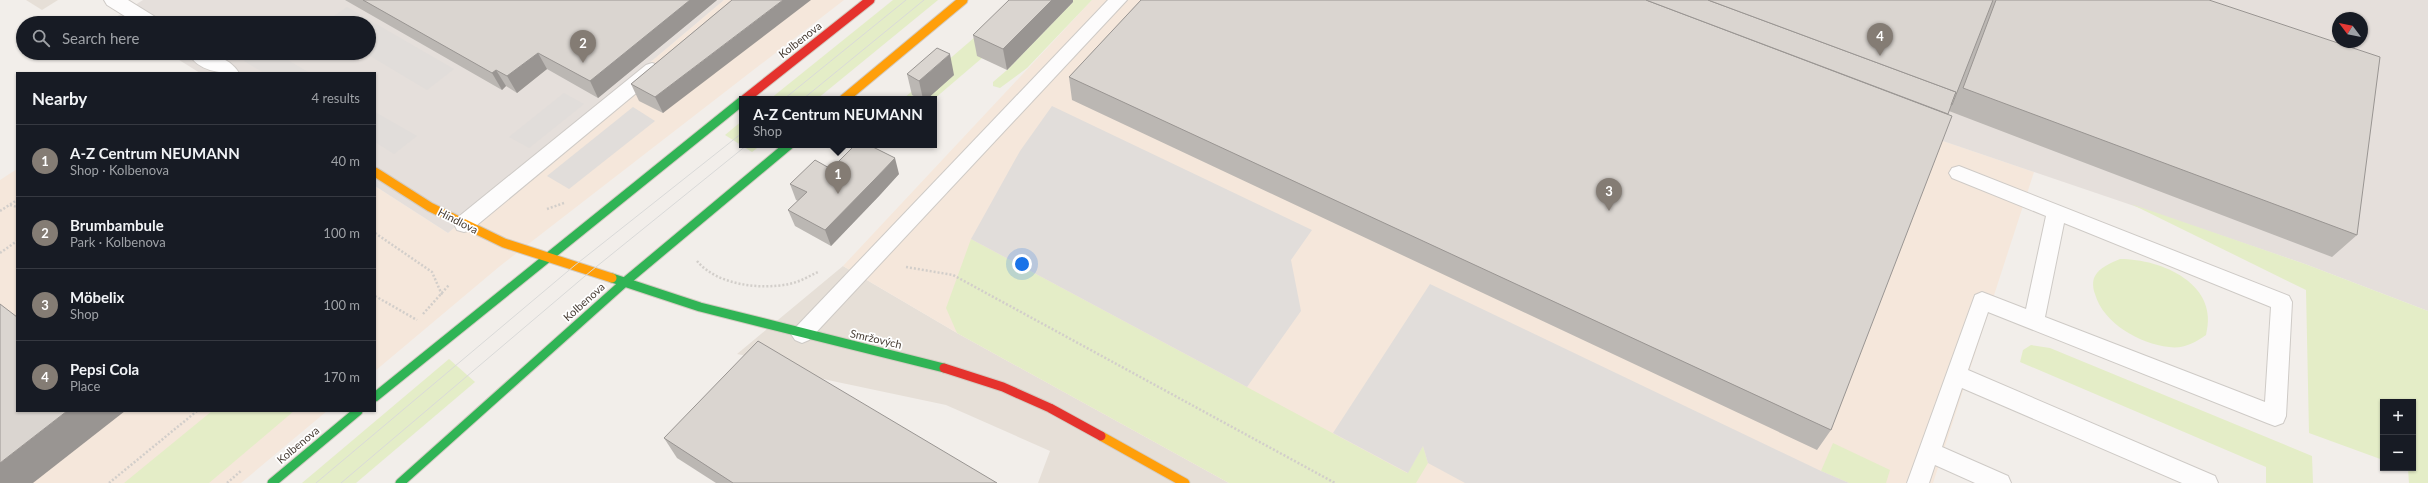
<!DOCTYPE html>
<meta charset="utf-8">
<style>
:root{--surface:#171b24;--page:#242831;--text:#f1f3f6;--muted:#9ea1a6;--line:#363941;--accent:#847c74}
body{margin:0;font-family:Lato,sans-serif;background:var(--page);color:var(--text)}
.controls{position:absolute;right:12px;bottom:12px;display:grid;overflow:hidden;border-radius:0px;box-shadow:0 1px 3px #0004}
.controls button{width:36px;height:36px;display:grid;place-items:center;padding:0;border:0;border-bottom:1px solid var(--line);background:var(--surface);color:var(--text);font:20px sans-serif}
.compass{position:absolute;left:2332px;top:12px;width:36px;height:36px;border-radius:50%;background:var(--surface);box-shadow:0 1px 3px #0004;rotate:302deg}
.you{position:absolute;left:1022px;top:264px;width:14px;height:14px;margin:-10px;border:3px solid #fff;border-radius:50%;background:#1a73e8;box-shadow:0 0 0 6px #1a73e833}
.badge{display:grid;place-items:center;width:26px;height:26px;border-radius:50%;background:var(--accent);color:#fff;font-size:13px;font-weight:700}
.pin{position:absolute;translate:-50% -33px;filter:drop-shadow(0 1px 2px #0008)}
.pin::after{content:'';position:absolute;top:21px;width:14px;height:12px;background:inherit;clip-path:polygon(0 0,100% 0,50% 100%)}
.popup{position:absolute;left:739px;top:96px;width:198px;height:52px;box-sizing:border-box;display:grid;place-content:center;border-radius:0px;background:var(--surface);filter:drop-shadow(0 1px 3px #0005);font-size:13px;white-space:nowrap;color:var(--muted)}
.popup b{font-size:15px;color:var(--text)}
.popup::after{content:'';position:absolute;left:50%;top:100%;margin-left:-8px;border:8px solid transparent;border-top-color:var(--surface)}
.list{margin:0;padding:0;list-style:none}
h2{display:flex;justify-content:space-between;align-items:center;height:52px;margin:0;padding:0 16px;font-size:17px}
h2 small{font-size:13px;font-weight:400;color:var(--muted)}
.list li{display:grid;grid-template-columns:26px 1fr auto;gap:12px;align-items:center;box-sizing:border-box;height:72px;padding:0 16px;border-top:1px solid var(--line)}
.list b{display:block;font-size:15px;white-space:nowrap}
.list p{margin:0;font-size:13px;white-space:nowrap;color:var(--muted)}
.list em{font-size:13px;font-style:normal;color:var(--muted)}
.icon{flex:none;width:22px;height:22px;fill:none;stroke:currentColor;stroke-width:2;stroke-linecap:round;stroke-linejoin:round}
.map{position:relative;flex:none;width:2428px;height:483px;overflow:hidden}
.search{position:absolute;background:var(--surface);box-shadow:0 1px 3px #0004;left:16px;top:16px;width:360px;height:44px;display:flex;align-items:center;gap:10px;box-sizing:border-box;padding:0 14px;border-radius:22px;color:var(--muted);font-size:15px}
.panel{position:absolute;background:var(--surface);box-shadow:0 1px 3px #0004;left:16px;top:72px;width:360px;height:340px;border-radius:0px}
.map>svg:first-child{display:block}
.residential{fill:#e6dfd7}
.commercial{fill:#f5e7db}
.industrial{fill:#e5dfdb;fill-rule:evenodd}
.green{fill:#e4edc7}
.parking{fill:#e1ddda}
.lines{fill:none;stroke-linecap:round;stroke-linejoin:round}
.lane-casing{stroke:#cecac6;stroke-width:2}
.street-casing{stroke:#cecac6;stroke-width:2}
.fast-casing{stroke:#d3cbc1;stroke-width:11}
.slow-casing{stroke:#d3cbc1;stroke-width:11}
.jam-casing{stroke:#d3cbc1;stroke-width:11}
.path{stroke:#d2ceca;stroke-width:2.5;stroke-dasharray:2 2;stroke-linecap:butt}
.lane{fill:#fdfcfc;fill-rule:evenodd}
.street{fill:#fdfcfc;fill-rule:evenodd}
.fast{stroke:#30b455;stroke-width:9}
.slow{stroke:#ff9f0a;stroke-width:9}
.jam{stroke:#e5322d;stroke-width:9}
.tram{stroke:#d9d9d8;stroke-width:1}
.wall{fill:#bbb7b3}
.shaded-wall{fill:#999592}
.building{fill:#dad5d0;stroke:#999592}
.labels{text-anchor:middle;stroke-width:3.5;stroke-linejoin:round;paint-order:stroke}
.street-label{font-size:11px;fill:#483e35;stroke:#fff}
</style>
<div class="map">
<svg width="2428" height="483" viewBox="0 0 2428 483">
<rect width="100%" height="100%" fill="#f2eeea"/>
<g class="residential">
<path d="M26,0H58L42,10Z"/>
<path d="M843,266L957,333L1229,483H1038L1050,451L946,405L823,379L767,360L737,354Z"/>
</g>
<g class="commercial">
<path d="M724,0H844L500,266L375,371V186L448,233Z"/>
<path d="M1092,0H1576L1937,139L2034,172L1933,483H1229L957,333L843,266Z"/>
<path d="M17,169V411H327L241,483H0V180Z"/>
</g>
<g class="industrial">
<path d="M143,0H724L448,233L375,186V73H200L168,53H369V23H119L113,19Z"/>
<path d="M1576,0H2428V311L2305,264L1937,139ZM2338,18H2362V42H2338Z"/>
</g>
<g class="green">
<path d="M893,0H938L817,99H770Z"/>
<path d="M1018,0L982,58L934,99L912,95L919,99H903Z"/>
<path d="M1068,0H1092L1027,68L1000,88L993,86V82L1007,70L1073,2Z"/>
<path d="M742,121V145H761L752,152L725,135Z"/>
<path d="M2131,204L2305,264L2428,311V483H2409L2408,469L2405,468H2413V402H2383V460L2309,433L2306,290Z"/>
<path d="M971,239L1407,473L1423,446L1428,463L1416,483H1229L957,333L946,308Z"/>
<path d="M2120,259C2162,259 2220,284 2206,335C2195,343 2183,349 2169,347C2140,344 2103,323 2095,294C2093,289 2092,281 2095,276C2100,267 2111,263 2120,259Z"/>
<path d="M2031,345L2050,348L2312,456L2313,483H2266V467L2020,362L2023,350Z"/>
<path d="M449,359L475,382L356,483H302Z"/>
<path d="M212,411H294L209,483H124Z"/>
<path d="M1833,443L1890,470L1886,483H1849L1821,471Z"/>
</g>
<g class="parking">
<path d="M347,7L454,69L427,90L365,53H369V23H324Z"/>
<path d="M255,53H276L310,73H264L244,61Z"/>
<path d="M564,93L584,104L529,148L509,137Z"/>
<path d="M1052,106L1312,230L1291,260L1301,311L1247,387L971,239L1020,151Z"/>
<path d="M633,107L655,121L569,189L547,176Z"/>
<path d="M375,112L417,136L394,154L375,142Z"/>
<path d="M1430,284L1821,471L1849,483H1465L1428,463L1423,446L1408,473L1333,433Z"/>
</g>
<g class="lines">
<defs>
<g id="lane">
<path d="M1108,0H1127L809,340L802,343L795,340L791,334L795,328Z"/>
<path d="M652,63L658,65L661,70L658,75L471,230L464,232L457,230L454,224L457,218L646,65Z"/>
<path d="M1959,166L2289,296L2292,302L2286,416L2283,423L2275,426L2267,423L1988,312L1968,370L2215,476L2218,483H2182L1962,388L1942,447L2008,476L2011,483H1975L1935,465L1929,483H1907L1975,295L1982,292L2026,309L2046,216L1952,178L1949,173L1952,168ZM2064,223L2271,307L2265,402L2045,317Z"/>
</g>
<g id="street">
<path d="M104,0H128L157,18L160,23H136L107,5Z"/>
<path d="M188,53C207,53 228,55 239,73C220,73 199,72 188,53Z"/>
</g>
<g id="fast">
<path d="M612,278L700,307L944,368"/>
<path d="M375,397L742,101"/>
<path d="M272,483L358,411"/>
<path d="M400,483L625,282L789,145"/>
</g>
<g id="slow">
<path d="M844,99L963,0"/>
<path d="M375,172L430,207L504,243L612,278"/>
<path d="M1101,436L1185,483"/>
</g>
<g id="jam">
<path d="M745,99L870,0"/>
<path d="M944,368L1003,387L1050,408L1101,436"/>
</g>
</defs>
<use href="#lane" class="lane-casing"/>
<use href="#street" class="street-casing"/>
<use href="#fast" class="fast-casing"/>
<use href="#slow" class="slow-casing"/>
<use href="#jam" class="jam-casing"/>
<g class="path">
<path d="M10,205L17,207"/>
<path d="M547,209L564,203"/>
<path d="M0,211L17,200"/>
<path d="M375,233L432,272L442,295"/>
<path d="M0,253L17,241"/>
<path d="M697,261C717,285 760,290 789,284C800,282 809,276 818,272"/>
<path d="M906,267L953,275L1335,483"/>
<path d="M375,296L417,320"/>
<path d="M423,314L449,285"/>
<path d="M109,483L197,411"/>
<path d="M227,483L242,470"/>
</g>
<use href="#lane" class="lane"/>
<use href="#street" class="street"/>
<use href="#fast" class="fast"/>
<use href="#slow" class="slow"/>
<use href="#jam" class="jam"/>
<g class="tram">
<path d="M784,99L906,0"/>
<path d="M803,99L924,0"/>
<path d="M316,483L574,266L742,133"/>
<path d="M341,483L591,271L747,145"/>
</g>
</g>
<g class="wall">
<path d="M345,0H717L598,98L547,69L517,93L506,86L502,90Z"/>
<path d="M732,0L663,113L639,101L631,84Z"/>
<path d="M1141,0H2209L2357,235L2332,257L1949,111L1831,430L1817,450L1072,100L1069,77Z"/>
<path d="M1073,2L1007,70L977,56L973,35Z"/>
<path d="M907,74L954,75L927,99H919L912,95Z"/>
<path d="M831,169L899,174L879,196L831,246L795,226L788,210L798,201L796,200L790,184Z"/>
<path d="M664,438L997,483H716L677,458Z"/>
</g>
<g class="shaded-wall">
<path d="M690,0H717L598,98L590,81Z"/>
<path d="M783,0H811L663,113L655,97Z"/>
<path d="M1052,0H1073V2L1007,70L1003,49Z"/>
<path d="M538,53L547,69L517,93L507,76Z"/>
<path d="M950,54L954,75L927,99H923L919,81Z"/>
<path d="M496,70L506,86L502,90L492,73Z"/>
<path d="M895,158L899,174L879,196L831,246L825,230Z"/>
<path d="M67,411H125L33,483H0V463Z"/>
</g>
<g class="building">
<path d="M363,0H690L590,81L538,53L507,76L496,70L492,73Z"/>
<path d="M732,0H783L655,97L631,84Z"/>
<path d="M1009,0H1052L1003,49L973,35Z"/>
<path d="M1141,0H1646L1952,116L1831,430L1069,77Z"/>
<path d="M1646,0H1708L1956,92L1948,114Z"/>
<path d="M1708,0H1993L1952,105H1951L1956,92Z"/>
<path d="M1996,0H2209L2380,57L2357,235L1963,88Z"/>
<path d="M937,48L950,54L919,81L907,74Z"/>
<path d="M855,145H869L895,158L874,180L825,230L788,210L807,192L790,184L815,160L831,169Z"/>
<path d="M0,304L17,317V411H67L0,463Z"/>
<path d="M758,341L997,483H733L664,438Z"/>
</g>
<g class="labels">
<g class="street-label">
<text transform="translate(800 40) rotate(-38)" y="4">Kolbenova</text>
<text transform="translate(458 221) rotate(27)" y="4">Hindlova</text>
<text transform="translate(584 302) rotate(-42)" y="4">Kolbenova</text>
<text transform="translate(876 339) rotate(13)" y="4">Smržových</text>
<text transform="translate(298 445) rotate(-40)" y="4">Kolbenova</text>
</g>
</g>
</svg>
<div class="controls">
<button>+</button>
<button>−</button>
</div>
<svg class="compass" viewBox="-18 -18 36 36"><path d="M0-13l5 13h-10z" fill="#e53935"/><path d="M0 13l5-13h-10z" fill="#9ea1a6"/></svg>
<div class="you"></div>
<div class="pin badge" style="left:838px;top:194px">1</div>
<div class="popup"><b>A-Z Centrum NEUMANN</b>Shop</div>
<div class="pin badge" style="left:583px;top:63px">2</div>
<div class="pin badge" style="left:1609px;top:211px">3</div>
<div class="pin badge" style="left:1880px;top:56px">4</div>
<div class="search"><svg class="icon" aria-label="search" viewBox="0 0 24 24"><circle cx="10" cy="10" r="6"/><path d="M15 15l6 6"/></svg>Search here</div>
<section class="panel">
<h2>Nearby<small>4 results</small></h2>
<ul class="list">
<li><span class="badge">1</span><div><b>A-Z Centrum NEUMANN</b><p>Shop · Kolbenova</p></div><em>40 m</em></li>
<li><span class="badge">2</span><div><b>Brumbambule</b><p>Park · Kolbenova</p></div><em>100 m</em></li>
<li><span class="badge">3</span><div><b>Möbelix</b><p>Shop</p></div><em>100 m</em></li>
<li><span class="badge">4</span><div><b>Pepsi Cola</b><p>Place</p></div><em>170 m</em></li>
</ul>
</section>
</div>
